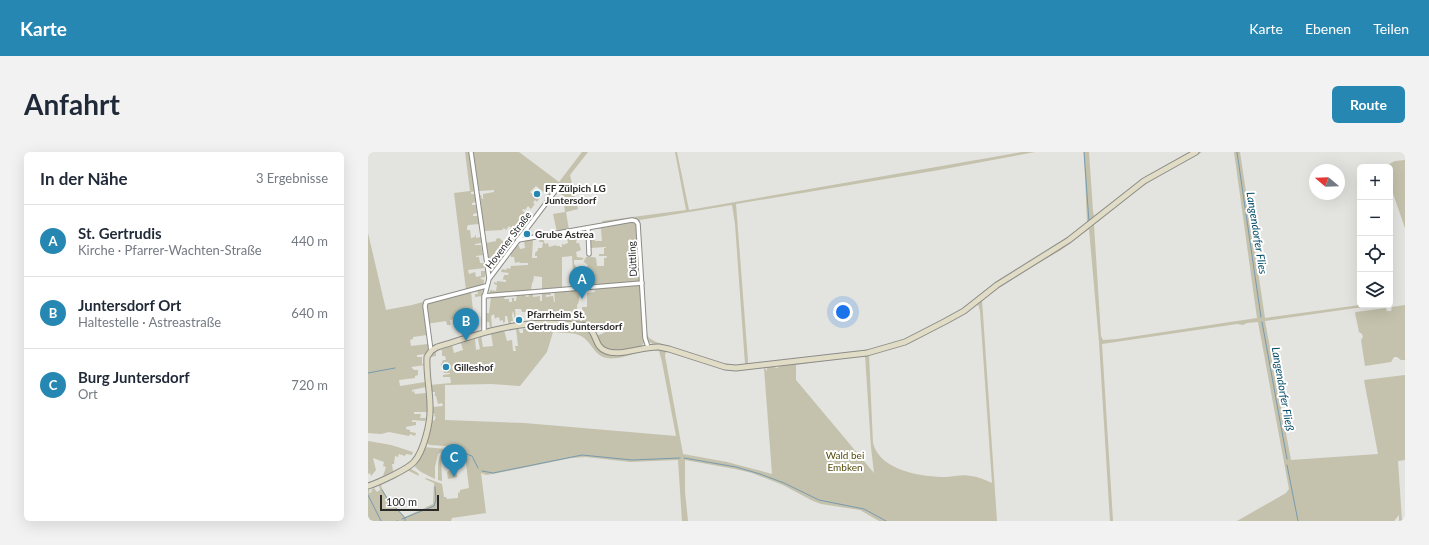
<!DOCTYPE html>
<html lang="de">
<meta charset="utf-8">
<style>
:root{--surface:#fff;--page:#f2f2f3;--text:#1f2937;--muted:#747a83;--line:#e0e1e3;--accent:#2687b2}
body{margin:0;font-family:Lato,sans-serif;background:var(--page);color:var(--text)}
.controls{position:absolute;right:12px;top:12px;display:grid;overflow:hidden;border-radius:6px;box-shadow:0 4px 16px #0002}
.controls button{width:36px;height:36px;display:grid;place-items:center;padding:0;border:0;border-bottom:1px solid var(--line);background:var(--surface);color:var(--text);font:20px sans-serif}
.compass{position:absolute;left:941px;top:12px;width:36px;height:36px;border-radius:50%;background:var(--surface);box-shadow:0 4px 16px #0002;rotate:289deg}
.scale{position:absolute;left:12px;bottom:10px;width:59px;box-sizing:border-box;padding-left:4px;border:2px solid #2b2a29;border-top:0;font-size:11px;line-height:14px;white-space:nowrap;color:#2b2a29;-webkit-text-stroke:3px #fff;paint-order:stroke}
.you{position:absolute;left:475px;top:160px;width:14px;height:14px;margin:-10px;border:3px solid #fff;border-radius:50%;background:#1a73e8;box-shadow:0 0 0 6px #1a73e833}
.badge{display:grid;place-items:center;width:26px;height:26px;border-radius:50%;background:var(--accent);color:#fff;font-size:13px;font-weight:700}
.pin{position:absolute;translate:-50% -33px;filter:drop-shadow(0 1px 2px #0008)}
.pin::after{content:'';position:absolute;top:21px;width:14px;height:12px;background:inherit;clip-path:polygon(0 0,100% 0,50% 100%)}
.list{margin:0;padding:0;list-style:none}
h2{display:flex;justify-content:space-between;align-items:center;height:52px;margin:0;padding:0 16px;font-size:17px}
h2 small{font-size:13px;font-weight:400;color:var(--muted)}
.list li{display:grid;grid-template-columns:26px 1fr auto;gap:12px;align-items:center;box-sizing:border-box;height:72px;padding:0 16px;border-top:1px solid var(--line)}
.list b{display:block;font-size:15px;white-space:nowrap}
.list p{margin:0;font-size:13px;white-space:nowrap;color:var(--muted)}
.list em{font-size:13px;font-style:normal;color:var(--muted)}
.icon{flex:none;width:22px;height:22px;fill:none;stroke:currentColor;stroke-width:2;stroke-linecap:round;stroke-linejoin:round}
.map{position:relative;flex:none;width:1037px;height:369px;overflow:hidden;border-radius:6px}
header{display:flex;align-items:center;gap:24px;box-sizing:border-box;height:56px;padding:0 20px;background:var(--accent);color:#fff}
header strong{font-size:19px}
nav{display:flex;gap:22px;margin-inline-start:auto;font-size:14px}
.intro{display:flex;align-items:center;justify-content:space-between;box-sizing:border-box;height:96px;padding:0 24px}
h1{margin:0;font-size:28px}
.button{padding:10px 18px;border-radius:6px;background:var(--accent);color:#fff;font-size:14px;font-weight:700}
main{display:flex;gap:24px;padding:0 24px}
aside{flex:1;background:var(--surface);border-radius:6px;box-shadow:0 4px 16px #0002}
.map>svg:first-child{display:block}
.green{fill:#c4c1ac;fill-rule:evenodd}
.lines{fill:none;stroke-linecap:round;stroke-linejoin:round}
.stream{stroke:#789baf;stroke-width:1}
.street-casing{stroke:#8c8c88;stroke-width:5.5}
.secondary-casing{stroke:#8c8c88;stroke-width:7}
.street{stroke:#fff;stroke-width:3.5}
.secondary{stroke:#e0dcc5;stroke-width:5}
.poi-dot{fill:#2687b2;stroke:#fff;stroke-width:1.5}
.labels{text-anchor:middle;stroke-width:4;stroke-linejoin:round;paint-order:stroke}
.poi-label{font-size:10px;font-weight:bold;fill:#2b2a29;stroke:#fff;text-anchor:start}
.street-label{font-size:10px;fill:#2b2a29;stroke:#fff}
.park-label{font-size:10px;fill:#544b0c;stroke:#fff}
.water-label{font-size:11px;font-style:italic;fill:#014a67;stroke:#fff}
</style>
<header>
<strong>Karte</strong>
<nav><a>Karte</a><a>Ebenen</a><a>Teilen</a></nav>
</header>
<div class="intro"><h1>Anfahrt</h1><a class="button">Route</a></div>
<main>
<aside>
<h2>In der Nähe<small>3 Ergebnisse</small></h2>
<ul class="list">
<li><span class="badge">A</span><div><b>St. Gertrudis</b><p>Kirche · Pfarrer-Wachten-Straße</p></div><em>440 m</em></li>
<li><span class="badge">B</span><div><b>Juntersdorf Ort</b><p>Haltestelle · Astreastraße</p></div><em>640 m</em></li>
<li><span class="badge">C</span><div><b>Burg Juntersdorf</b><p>Ort</p></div><em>720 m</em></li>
</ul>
</aside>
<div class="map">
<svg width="1037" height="369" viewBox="0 0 1037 369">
<rect width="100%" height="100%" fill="#e3e3df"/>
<g class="green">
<path d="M97,0H101L108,39L103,40V42H107L108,50L104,51V53H108L109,61L105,62V64H110L111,72L100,73L99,75V78H102L103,86L107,85V84L108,83V86L113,85V91L107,92V93H113L115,103L108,104V105H111L112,111H116V116L100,118L101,122L107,120L108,125L113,124V119H118L117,125L112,126L113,127L116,128L114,144L107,145V142H110L109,138L103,140L106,168H99L98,161L97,162V167L93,168L92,166L82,168L83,173H79L78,169L58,172L59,183L45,185V187L42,188L43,194L60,192L61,196L60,197L61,198L58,202L49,203V205H54V212L57,213L43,215L46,218H50V223L47,224V226L31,228L32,234L57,230L58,235L44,238V240L46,239L47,242L59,241L60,260H46V262H53L52,266H58L57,269L44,268V270H48V273L38,275V277L42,278V280L48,281L47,284L42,282L41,284L21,280L13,282L0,281V81L18,158L44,153L98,138L86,41L102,39Z"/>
<path d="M105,0H151L191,30L214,0H220L202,23L210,57L198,60L201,78L189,80L185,62L197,60L195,45H194L192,36L189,33L186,37L178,31L176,34L184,40L181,44L168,34L162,40L171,47L169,50L167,48L165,51L167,52L163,57L160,54L157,58L155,57L154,58L163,67L149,86L147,85L150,81L141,74L138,78L136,76L134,78L116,79L112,43H113L114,47H116L115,46V42L126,40V38L111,39Z"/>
<path d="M307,0H309L321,58L654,0H667L571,18L368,52L380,209V213H382L492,200L517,194L536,188L554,179L596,156L629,130L687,95L719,71L716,0H721L725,59L726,64L782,22L822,0H826L784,23L729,65L723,67L722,70L720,73C692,95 661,111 631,131C619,139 607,150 595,158C566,178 532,193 497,200L369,215L355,213L309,198L288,193L281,190L278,185L271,70L269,67H266L232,72L235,71L234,69L318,58ZM364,53L367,72L377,212L376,214C352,215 312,198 288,190L281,186L279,182L272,68Z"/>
<path d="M831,0H834L784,28L769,38L726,73L733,184L735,188L749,187L889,166L866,0H872L897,166L992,153H1009L897,169L923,308L1010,302L996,228L1037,223V308L1030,309L1034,369H1031V363L1026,369H869L918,341L921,337L890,170L879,171L875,173L869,172L734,192L745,369H742L731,190L721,77L693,98L633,133L614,148L629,369H511L492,358L453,352L445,349L415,333L384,321L367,317L317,308V340L320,369H314L310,308L262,310L218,305L203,306L125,322L118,323L113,321L118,361L84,366L83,369H0V337L2,338L1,341L4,340L3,338L6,336L9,340L12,338L11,334L13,330L41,316L50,321L51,324L39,318L15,331L13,334L19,346L37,365L65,352L66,331L57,327L58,326L74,332L76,345H78L79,347L90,346V341L92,340V338L101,336L97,303L90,302V298L93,297V295L62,293L58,291L64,268L66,269L68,265L66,264L67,262L64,261L65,255L75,254L74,251L70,252L68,244H66L67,243V240H64V244L62,233L83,231L82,225H75V223L82,222V221H76L75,216H73V212L74,211L75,208H78L77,204H74V198L68,199V204L62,205C68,197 74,196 84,193L86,201L95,198L93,191L107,187L108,198L112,197L110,187L113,184L115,195L125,194L123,181L136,178L139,189L144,188L145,199H148L147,194H150L148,176L150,175L152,181H155V177L161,176V178H168V173L182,175L185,173L210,174L220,177L237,201L291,197L292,198H298L347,213L396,215L399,219V216L401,214L409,216L414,213L466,207L533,192L611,150L629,135L721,75L723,76L725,72L761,42L796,19ZM610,152L612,159L624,331C617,328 611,325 603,324C595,322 587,324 579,325C554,325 512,319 505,291L501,203L544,190L589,166ZM185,180C194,181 206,180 213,184C224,190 226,204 239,206C256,209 274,195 291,199L294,210L308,284L156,271L77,268V233L123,232L152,234L179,200ZM298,199L364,219L396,216L404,322L359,310L315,302L297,204ZM497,203L503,295L506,321L428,228V213Z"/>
<path d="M1037,8V76L1022,33V15H1019V13L1027,9Z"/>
<path d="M263,69L269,71L272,128L271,130L206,136L204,104L194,105V135L174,137V125L166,124L165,130L164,131L163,138L121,142L122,138L128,139L129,133L126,132V130L129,131V129L138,130V128L133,127H135L136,123H140L141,121L133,120L134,117L138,118L139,116L142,117L143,114L160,113V111H152L151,110L147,111L146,105H143L142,101L151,89L152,91L150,92L152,97L157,96L156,88L165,87L164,106H169V104H167V101L170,98V96H174L175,90H171L172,87H175L177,92L180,91L181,95L188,93V94H192V95H194V91L195,93L200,91L199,85H196L193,82L215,78L218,81V83L216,84V81L211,82V87H209L208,91H211L213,98L208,100L209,105L216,106L214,108H206V112L210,117H217L220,113L216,110L215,111L218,105H225L228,106L229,114H236V106H238L239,104H231V102H236V96H238V95L222,96L221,81H223V87H227V89H234L233,77L227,76Z"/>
<path d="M131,86L142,95L140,97L136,95L139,98L124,118L122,117L118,91L128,89V87Z"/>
<path d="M268,132L272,134L277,188C274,202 245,199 235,196L228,184L236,181L238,176L236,173L234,176L233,172L225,173L226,175H224L218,171L214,170V155H219V141L227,140L226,136Z"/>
<path d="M206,138H213L210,152L209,153L210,167L212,168V169L204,170L171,169L170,166L169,169L168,166H166V160H154L153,157H147L148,171L145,159L144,163L145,169H143V172L141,173L139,164H137V170L135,171V168L132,169L131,165L128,166L127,167L126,162L123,164L124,175H122L121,170H118V161H121L123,145L140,143L137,145L136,147H141V150H144V146H146V149H148L149,142H153L152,145L154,142H158L157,144L160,145L162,141H165V145L172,144V149H174V140H182L183,143H178V145L185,144L186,150H187L186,139Z"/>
<path d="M1037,153V208H1033L1029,205H1026L1023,210L997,214L993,188L995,185L994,182L991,180L987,161L988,160L1018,156L1019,159H1023L1024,155Z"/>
<path d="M0,289L23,293L45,300L44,303L38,302L37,304L31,302L30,305L27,304L26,312H24L25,319L15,324L18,315L15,314L16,310L5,306L8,318L3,324L2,321L0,322Z"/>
<path d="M56,295L78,297V302H73L74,329L70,328V311L73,300L70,302L67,315V327L53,320L47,315Z"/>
<path d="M86,314L88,316L89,325L80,327L79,320L81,319V316L79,315Z"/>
</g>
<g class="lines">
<g class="stream">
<path d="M716,0L721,70"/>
<path d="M869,0L893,165"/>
<path d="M894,170L919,307"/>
<path d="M0,221L27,216"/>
<path d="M96,301L104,304L110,316"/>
<path d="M316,306L368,315L392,322L416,331L451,348L496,357L518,369"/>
<path d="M919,313L930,369"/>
<path d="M114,319L125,321L214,303L264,308L312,306"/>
<path d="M14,338L19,346L37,366V369"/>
<path d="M0,343L13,369"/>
<path d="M34,367L66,354L68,348L67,335"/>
<path d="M29,369H30"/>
</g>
<defs>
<g id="street">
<path d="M103,0L121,126"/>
<path d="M220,76L221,102"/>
<path d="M150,88L264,68L268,69L270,72L277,186L280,195"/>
<path d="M116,144L274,131"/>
<path d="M116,180V146L121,127L191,34"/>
<path d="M63,199L57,154L58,150L118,134"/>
</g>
<path id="secondary" d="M0,334C10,331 40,317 46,310C56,299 63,269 62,254C62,238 58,222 59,205L63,199L69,195C99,186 129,175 161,172C178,170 196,172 213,173C231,176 224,194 238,199C252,205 275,194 291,195L301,197L357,215L368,216L499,201L537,190L576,170L596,159L629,133L701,88L776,29L828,0"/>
</defs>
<use href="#street" class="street-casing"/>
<use href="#secondary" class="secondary-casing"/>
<use href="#street" class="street"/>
<use href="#secondary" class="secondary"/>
</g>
<g class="poi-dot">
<circle cx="169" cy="42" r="4"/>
<circle cx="159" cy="82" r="4"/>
<circle cx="151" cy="168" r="4"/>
<circle cx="78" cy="215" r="4"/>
</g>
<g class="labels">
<g class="poi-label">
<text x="177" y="40">FF Zülpich LG<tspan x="177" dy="12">Juntersdorf</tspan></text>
<text x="167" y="86">Grube Astrea</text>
<text x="159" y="166">Pfarrheim St.<tspan x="159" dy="12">Gertrudis Juntersdorf</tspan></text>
<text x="86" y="219">Gilleshof</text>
</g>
<g class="street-label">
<text transform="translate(140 88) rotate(-53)" y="4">Hovener Straße</text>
<text transform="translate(264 107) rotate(-93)" y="4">Düttling</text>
</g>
<g class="park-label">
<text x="477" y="307">Wald bei<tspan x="477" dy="12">Embken</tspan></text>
</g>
<g class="water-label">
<text transform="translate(889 81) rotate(81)" y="4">Langendorfer Flies</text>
<text transform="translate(915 237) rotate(80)" y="4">Langendorfer Fließ</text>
</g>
</g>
</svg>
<div class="controls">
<button>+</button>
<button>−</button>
<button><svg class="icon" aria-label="locate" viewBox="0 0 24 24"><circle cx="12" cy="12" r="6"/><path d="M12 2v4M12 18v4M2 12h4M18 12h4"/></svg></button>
<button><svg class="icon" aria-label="layers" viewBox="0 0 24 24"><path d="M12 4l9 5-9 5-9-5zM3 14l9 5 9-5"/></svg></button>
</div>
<svg class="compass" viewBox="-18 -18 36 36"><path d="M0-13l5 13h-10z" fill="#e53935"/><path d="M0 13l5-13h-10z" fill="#747a83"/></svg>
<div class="scale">100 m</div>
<div class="you"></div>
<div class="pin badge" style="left:214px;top:147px">A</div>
<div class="pin badge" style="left:98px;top:189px">B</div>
<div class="pin badge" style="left:86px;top:325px">C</div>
</div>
</main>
